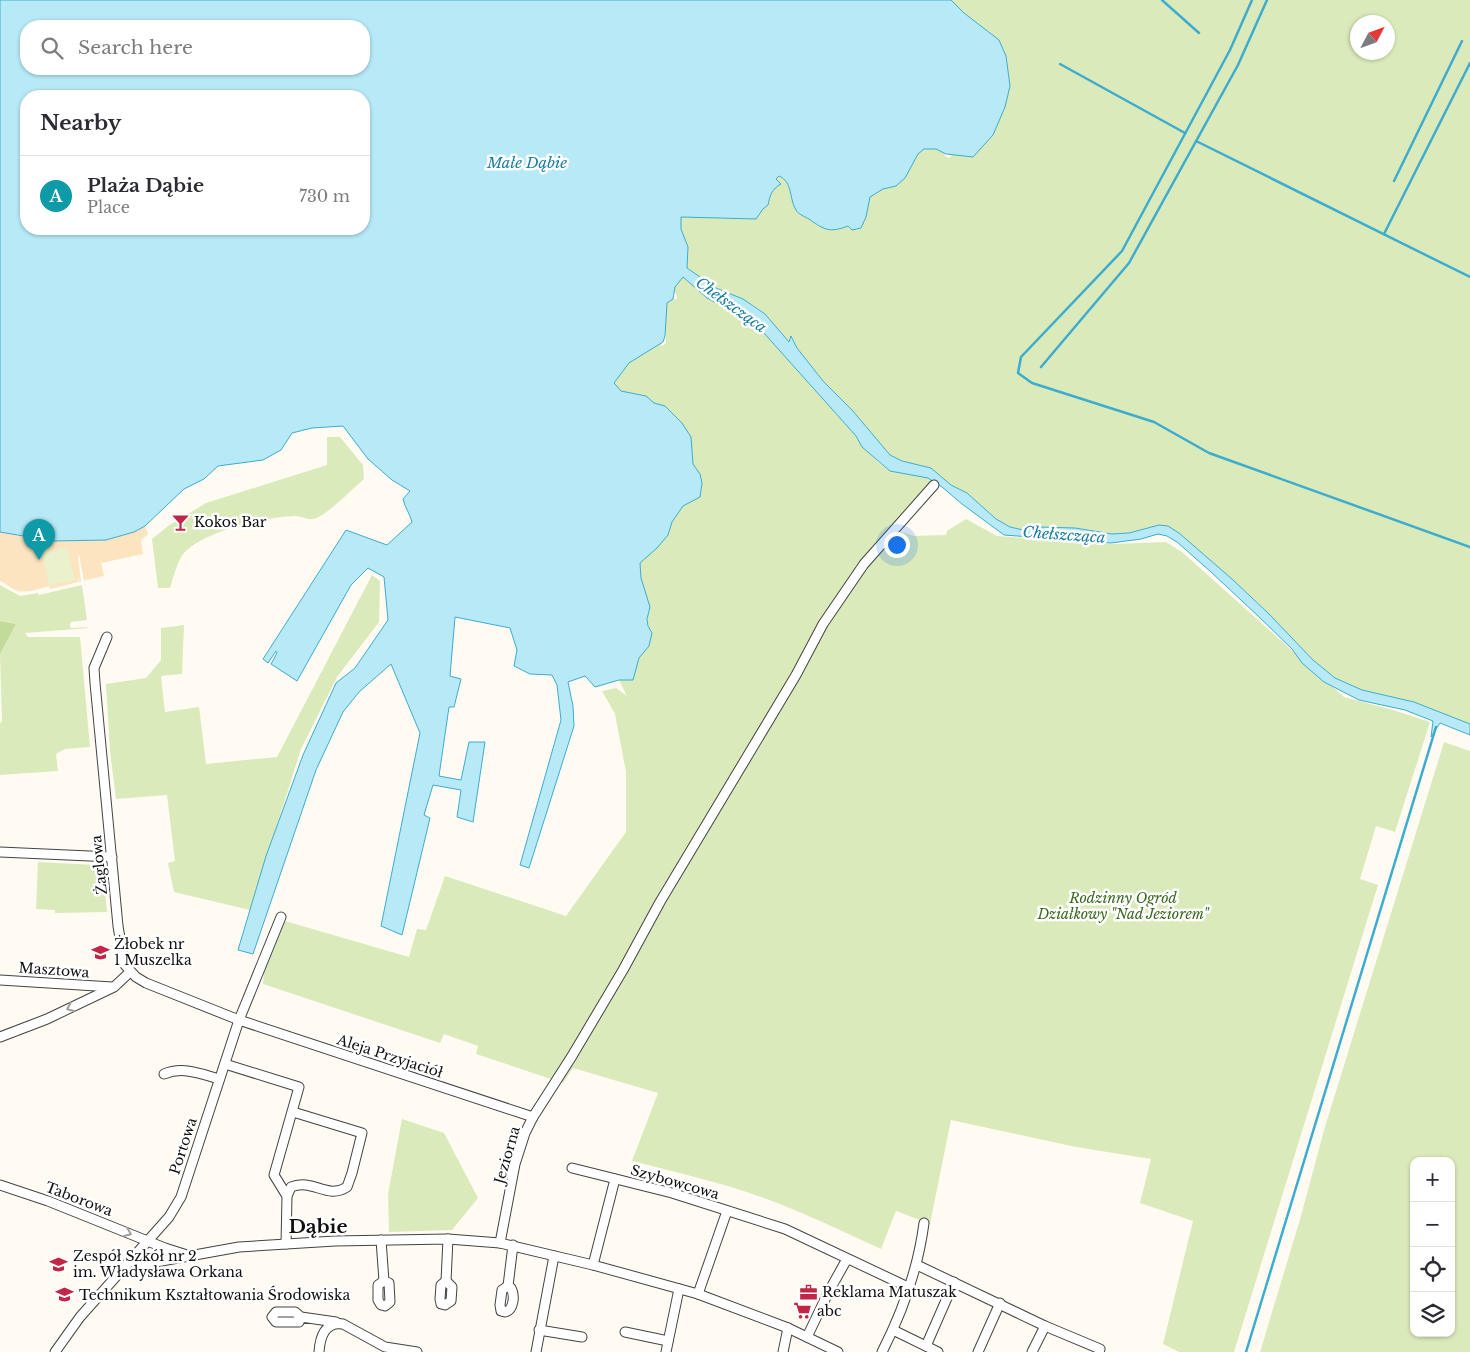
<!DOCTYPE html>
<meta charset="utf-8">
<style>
:root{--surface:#fff;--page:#f7f7f7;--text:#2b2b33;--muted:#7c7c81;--line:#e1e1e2;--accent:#ea580c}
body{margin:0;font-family:"Libre Baskerville",serif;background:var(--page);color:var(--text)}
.controls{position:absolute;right:15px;bottom:15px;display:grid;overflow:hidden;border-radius:10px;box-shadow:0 1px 4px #0004}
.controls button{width:45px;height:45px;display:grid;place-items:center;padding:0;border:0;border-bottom:1px solid var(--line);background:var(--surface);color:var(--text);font:25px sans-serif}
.compass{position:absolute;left:1350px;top:15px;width:45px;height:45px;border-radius:50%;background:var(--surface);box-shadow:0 1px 4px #0004;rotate:49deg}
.you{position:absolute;left:896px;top:544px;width:18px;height:18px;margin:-12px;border:4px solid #fff;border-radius:50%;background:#1a73e8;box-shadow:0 0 0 8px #1a73e833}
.badge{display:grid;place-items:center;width:32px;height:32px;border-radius:50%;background:var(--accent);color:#fff;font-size:16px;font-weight:700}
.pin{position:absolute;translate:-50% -41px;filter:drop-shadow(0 1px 2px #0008)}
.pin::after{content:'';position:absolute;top:26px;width:18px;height:15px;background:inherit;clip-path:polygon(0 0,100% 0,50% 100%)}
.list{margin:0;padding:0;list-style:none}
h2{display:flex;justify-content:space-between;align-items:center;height:65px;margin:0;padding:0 20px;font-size:21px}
h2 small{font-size:16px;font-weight:400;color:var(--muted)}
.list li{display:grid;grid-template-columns:32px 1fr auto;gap:15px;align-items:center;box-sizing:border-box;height:80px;padding:0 20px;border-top:1px solid var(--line)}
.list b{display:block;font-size:19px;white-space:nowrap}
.list p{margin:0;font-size:16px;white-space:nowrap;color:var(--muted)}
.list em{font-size:16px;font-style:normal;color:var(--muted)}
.icon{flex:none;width:28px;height:28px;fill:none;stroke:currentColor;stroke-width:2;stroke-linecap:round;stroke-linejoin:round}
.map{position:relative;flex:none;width:1470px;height:1352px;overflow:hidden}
.search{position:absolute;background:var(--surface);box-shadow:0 1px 4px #0004;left:20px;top:20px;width:350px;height:55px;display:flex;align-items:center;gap:12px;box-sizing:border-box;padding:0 18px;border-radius:20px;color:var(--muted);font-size:19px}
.panel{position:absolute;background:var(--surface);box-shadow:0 1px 4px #0004;left:20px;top:90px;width:350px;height:145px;border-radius:20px}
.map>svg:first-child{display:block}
.green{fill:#dbeabb;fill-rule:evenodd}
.forest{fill:#c2db9a}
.sand{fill:#fbe4bf}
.pitch{fill:#ebf1cd}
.water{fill:#b7e9f7;stroke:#3daccf;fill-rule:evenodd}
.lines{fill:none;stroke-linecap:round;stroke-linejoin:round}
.stream{stroke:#3daccf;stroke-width:2.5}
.minor-casing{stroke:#434343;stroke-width:11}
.minor{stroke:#fff;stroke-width:9}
.oneway{stroke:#9f9f9f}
.labels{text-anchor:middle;stroke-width:5;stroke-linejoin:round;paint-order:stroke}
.poi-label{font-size:14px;fill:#101010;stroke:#fff;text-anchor:start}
.street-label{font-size:14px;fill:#101010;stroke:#fff}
.park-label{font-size:14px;font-style:italic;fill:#3a691e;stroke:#fff}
.water-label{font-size:15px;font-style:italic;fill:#177da4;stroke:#fff}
.district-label{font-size:19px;font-weight:bold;fill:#101010;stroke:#fff}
</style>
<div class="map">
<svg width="1470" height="1352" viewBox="0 0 1470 1352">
<rect width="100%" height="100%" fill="#fffbf3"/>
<g class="green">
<path d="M942,0H1470V724L1414,702L1362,690L1335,678L1313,660L1269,614L1232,579L1179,533L1168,526L1150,527L1129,533L1112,534L1075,528L1041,527L1023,530L1010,527L996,519L967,493L951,485L931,468L902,461L890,455L852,410L823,381L797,348L792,336L789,342L765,314L753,305L716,288L687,268L624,187L763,178L889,152L942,147L945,156L949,158L953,154ZM1358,22H1388V52H1358Z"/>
<path d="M684,277L707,298L732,311L763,332L840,418L856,436L862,447L867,450L878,462L890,471L928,478L933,481L892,529L914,536L946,535L947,531L966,519L997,536L1112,544L1166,542L1182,552L1344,697L1393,710L1430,722L1395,832L1376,826L1360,879L1378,885L1234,1352H1179L1163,1344L1193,1221L1140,1203L1151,1159L1076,1147L951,1120L930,1224L896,1211L881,1249C842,1231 802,1212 761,1197C719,1182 675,1172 632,1161L658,1093L573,1068L563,1083L476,1054L478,1046L444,1034L440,1043L263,984L264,972L285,921L409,957L417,929L426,930L445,876L566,916L626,832V772L615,714L602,691L616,688L627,696L619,680L652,633C646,623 647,618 650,607L628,579L697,472L693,464L692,453L570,398L656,341L661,344L662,346L666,343L665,299H677L676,294L665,284Z"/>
<path d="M327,437H340L363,465L364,479C353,488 326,517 313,519C308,520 301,516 295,516C266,517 204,531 184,553C178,559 173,579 170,588H158L152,539L168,526L206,503L327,465Z"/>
<path d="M372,575L380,581L379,622L337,677L301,749L250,910L174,892L168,863L175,861L167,795L116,799L110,751L106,684L146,678L161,660V628L184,625L182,674L161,676L165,712L199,707L206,764L277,757Z"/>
<path d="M0,585L20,596L38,593L39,595L82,585L87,620L71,622L70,625L71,628L87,627L88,628L25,633L28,637H80L90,747L65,749L56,754L58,771L0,775V723L2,722L0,654L16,624L0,621Z"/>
<path d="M1444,742L1470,751V1352H1260L1301,1216L1324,1130ZM1414,1161H1451V1333H1414Z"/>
<path d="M38,862L96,865L103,871L107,912L55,913V910L36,909Z"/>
<path d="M402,1119L444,1133L478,1198L452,1230L389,1232L388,1194Z"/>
</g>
<path class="forest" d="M0,621L16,624L0,654Z"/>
<path class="sand" d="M145,526L148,534L141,540L143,554L101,563L104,576L87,580L86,576V580L84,581L79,555L78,556L81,582H79L78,578V582L50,589L49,586C39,589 27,593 18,591C11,589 6,583 0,581V532C47,542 101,548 145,526Z"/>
<path class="pitch" d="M67,547L75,580L49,585L42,553Z"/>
<path class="water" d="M0,0H951L964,13L999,40L1006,56L1010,86L1005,107L993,135L973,157L946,154L936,149H924L918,154L905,178L896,186L883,189L870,197L866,217L861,228L852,230L848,226C830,233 824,230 809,219C805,217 798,214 796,210C789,199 793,182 779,176L776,179L781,184C772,189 770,195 768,205L763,209L756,219L681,217V229L688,247L687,268L716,288L743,299L765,314L789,342L791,336L797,348L823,381L852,410L890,455L902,461L931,468L951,485L967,493L996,519L1010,527L1023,530L1041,527L1075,528L1112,534L1129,533L1159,525L1168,526L1179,533L1232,579L1269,614L1313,660L1335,678L1362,690L1414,702L1470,724V735L1440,723L1431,737L1433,721L1405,710L1359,700L1324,682L1302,663L1292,649L1257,615L1211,572L1177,542L1167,536L1158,534L1141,539L1111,543L1004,535L962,504L942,487L928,478L890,471L862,447L856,436L840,418L763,332L732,311L707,298L683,277L675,287L673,299L667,303L665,336L663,342L629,363L614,383L621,391L646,396L654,403L665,406L682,423L691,437L693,464L700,474L702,483L700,497L683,506L672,522L668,535L657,548L640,563L641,578L650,607L647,619L648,626L652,633L649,646L639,658L633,680H619L595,687L585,676L568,682L573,706L574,726L529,868L520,865L561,720L557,685L552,675L530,674L514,666L517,650L510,628L455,617L450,676L461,679L454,707H449L439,776L461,780L469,742H485L473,822L457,817L461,790L433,785L424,815L430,818L402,935L381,926L420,733L391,664L359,692L343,712L316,770L253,954L238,950L266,856L303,755L336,683L355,668L388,620L384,577L368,568L351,585L297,681L271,664L277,653L276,651L268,663L263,659L346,530L387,545L412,522C410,514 405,508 403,499L410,491L392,480L368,459L343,426L312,428L292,433L281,450L263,460L218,466L204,479L184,489L145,526L134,532L106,540L53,541L0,532ZM26,26H364V69H26ZM26,96H364V229H26Z"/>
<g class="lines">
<g class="stream">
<path d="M1162,0L1199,33"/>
<path d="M1252,0L1230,50L1122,251L1021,357L1018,373L1032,383L1154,422L1209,453L1470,547"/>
<path d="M1060,64L1185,133"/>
<path d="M1196,141L1470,277"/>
<path d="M1394,181L1462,41"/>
<path d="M1384,234L1470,63"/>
<path d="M1041,367L1129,263L1238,65L1267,0"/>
<path d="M1246,1352L1436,727"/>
</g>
<defs>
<g id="minor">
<path d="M107,637L94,668L95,683L118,926L123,957L125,965L136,977L146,983L239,1020L533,1117"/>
<path d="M0,852L112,857"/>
<path d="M0,980L112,987"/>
<path d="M0,1037L47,1019L114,987L130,972"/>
<path d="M225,1064L299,1087L274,1175L287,1196L286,1244"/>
<path d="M164,1074C183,1066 201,1074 219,1079"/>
<path d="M572,1168L672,1193L785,1229L910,1288"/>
<path d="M0,1185L48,1201L165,1248L187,1255"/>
<path d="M287,1196L291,1187C313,1178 327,1200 347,1187L352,1173L362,1133L293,1112"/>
<path d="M381,1240L384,1281L389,1283L390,1302L385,1306L381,1305L378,1300V1285L384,1281"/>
<path d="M500,1243L515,1164L525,1133L533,1117L572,1056L623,970L660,902L796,675L823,624L864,564L934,485"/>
<path d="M131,1261L142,1263L156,1262L239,1247L335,1241L448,1239L500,1243L593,1265L698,1294L788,1328L838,1352"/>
<path d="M593,1265L615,1179"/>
<path d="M917,1265L1045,1326"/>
<path d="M446,1281L452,1287L451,1301L445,1305L441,1304L440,1299L441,1285Z"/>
<path d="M446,1281L448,1239"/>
<path d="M508,1286L511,1288C515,1295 514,1310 505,1312L501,1311L500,1305L502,1290Z"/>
<path d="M508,1286L513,1245"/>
<path d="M698,1294L727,1211"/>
<path d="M301,1317L299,1322H276L272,1317L276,1312H295L301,1317L336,1322"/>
<path d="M539,1330L582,1337"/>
<path d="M893,1330L938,1352"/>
<path d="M625,1332L668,1341"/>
<path d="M807,1337L828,1293L847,1259"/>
<path d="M926,1346L954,1282"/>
<path d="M55,1352L80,1317L169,1217L181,1197L239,1020L281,917"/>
<path d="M319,1352C320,1337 325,1321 343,1324L385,1347L417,1352"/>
<path d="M536,1352L554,1256"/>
<path d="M666,1352L679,1289"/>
<path d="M783,1352L788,1328"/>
<path d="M882,1352C903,1311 918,1269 924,1223"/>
<path d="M978,1352L1000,1303"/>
<path d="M1032,1352L1045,1326L1100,1349L1099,1352"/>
</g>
</defs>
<use href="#minor" class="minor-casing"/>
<use href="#minor" class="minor"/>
</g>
<defs><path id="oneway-chevron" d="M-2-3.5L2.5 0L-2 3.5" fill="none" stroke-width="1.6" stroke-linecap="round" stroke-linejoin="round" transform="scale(1.25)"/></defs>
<g class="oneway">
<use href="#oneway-chevron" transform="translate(70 1008) rotate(155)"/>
<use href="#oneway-chevron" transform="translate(128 1233) rotate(23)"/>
</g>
<defs>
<symbol id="bar-bare" viewBox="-9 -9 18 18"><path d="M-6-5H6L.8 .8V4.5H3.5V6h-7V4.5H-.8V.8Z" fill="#c22646" stroke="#fff" stroke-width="2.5" paint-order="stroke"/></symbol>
<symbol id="school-bare" viewBox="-9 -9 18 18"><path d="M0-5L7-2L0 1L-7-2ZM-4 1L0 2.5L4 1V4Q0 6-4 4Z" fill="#c22646" stroke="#fff" stroke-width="2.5" paint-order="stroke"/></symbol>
<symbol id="office-bare" viewBox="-9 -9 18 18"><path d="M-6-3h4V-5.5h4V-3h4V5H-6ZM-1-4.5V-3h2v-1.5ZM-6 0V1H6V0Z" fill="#c22646" stroke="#fff" stroke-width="2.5" paint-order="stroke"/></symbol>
<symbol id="supermarket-bare" viewBox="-9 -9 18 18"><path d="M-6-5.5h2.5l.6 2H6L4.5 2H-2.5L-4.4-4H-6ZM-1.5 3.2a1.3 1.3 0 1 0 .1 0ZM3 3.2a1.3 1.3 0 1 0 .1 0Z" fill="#c22646" stroke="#fff" stroke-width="2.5" paint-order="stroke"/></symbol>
</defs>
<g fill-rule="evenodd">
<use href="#bar-bare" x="168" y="510" width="25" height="25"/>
<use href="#school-bare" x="88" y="940" width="25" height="25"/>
<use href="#school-bare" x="46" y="1252" width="25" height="25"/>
<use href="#office-bare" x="796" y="1280" width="25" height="25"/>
<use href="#school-bare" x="52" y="1282" width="25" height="25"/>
<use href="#supermarket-bare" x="790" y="1298" width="25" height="25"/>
</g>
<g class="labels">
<g class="poi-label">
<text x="194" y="527">Kokos Bar</text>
<text x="114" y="949">Żłobek nr<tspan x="114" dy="16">1 Muszelka</tspan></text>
<text x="73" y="1261">Zespół Szkół nr 2<tspan x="73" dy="16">im. Władysława Orkana</tspan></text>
<text x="822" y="1297">Reklama Matuszak</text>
<text x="79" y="1300">Technikum Kształtowania Środowiska</text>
<text x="817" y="1316">abc</text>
</g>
<g class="street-label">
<text transform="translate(99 865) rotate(-96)" y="5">Żaglowa</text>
<text transform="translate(54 970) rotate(4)" y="5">Masztowa</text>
<text transform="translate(390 1056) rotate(18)" y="5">Aleja Przyjaciół</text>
<text transform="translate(183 1146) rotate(-72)" y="5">Portowa</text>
<text transform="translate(507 1155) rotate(-74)" y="5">Jeziorna</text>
<text transform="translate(675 1182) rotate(16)" y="5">Szybowcowa</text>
<text transform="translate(79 1199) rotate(21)" y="5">Taborowa</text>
</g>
<g class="park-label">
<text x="1123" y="903">Rodzinny Ogród<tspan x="1123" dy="16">Działkowy "Nad Jeziorem"</tspan></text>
</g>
<g class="water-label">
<text x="527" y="168">Małe Dąbie</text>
<text transform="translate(731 305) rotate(36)" y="5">Chełszcząca</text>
<text transform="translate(1064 535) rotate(4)" y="5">Chełszcząca</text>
</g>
<g class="district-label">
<text x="318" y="1233">Dąbie</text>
</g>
</g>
</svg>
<div class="controls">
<button>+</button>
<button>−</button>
<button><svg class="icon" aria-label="locate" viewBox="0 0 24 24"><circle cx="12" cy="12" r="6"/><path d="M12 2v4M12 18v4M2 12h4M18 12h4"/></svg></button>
<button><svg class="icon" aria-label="layers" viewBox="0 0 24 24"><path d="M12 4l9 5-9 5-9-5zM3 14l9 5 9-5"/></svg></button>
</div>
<svg class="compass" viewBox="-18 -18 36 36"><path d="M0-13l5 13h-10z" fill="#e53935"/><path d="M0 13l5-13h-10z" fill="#7c7c81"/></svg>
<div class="you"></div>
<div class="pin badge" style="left:39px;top:560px;background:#0f9aa8">A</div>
<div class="search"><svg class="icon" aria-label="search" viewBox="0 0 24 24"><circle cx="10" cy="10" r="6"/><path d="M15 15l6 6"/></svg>Search here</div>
<section class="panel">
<h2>Nearby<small></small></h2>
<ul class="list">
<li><span class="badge" style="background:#0f9aa8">A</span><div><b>Plaża Dąbie</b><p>Place</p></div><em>730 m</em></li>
</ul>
</section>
</div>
